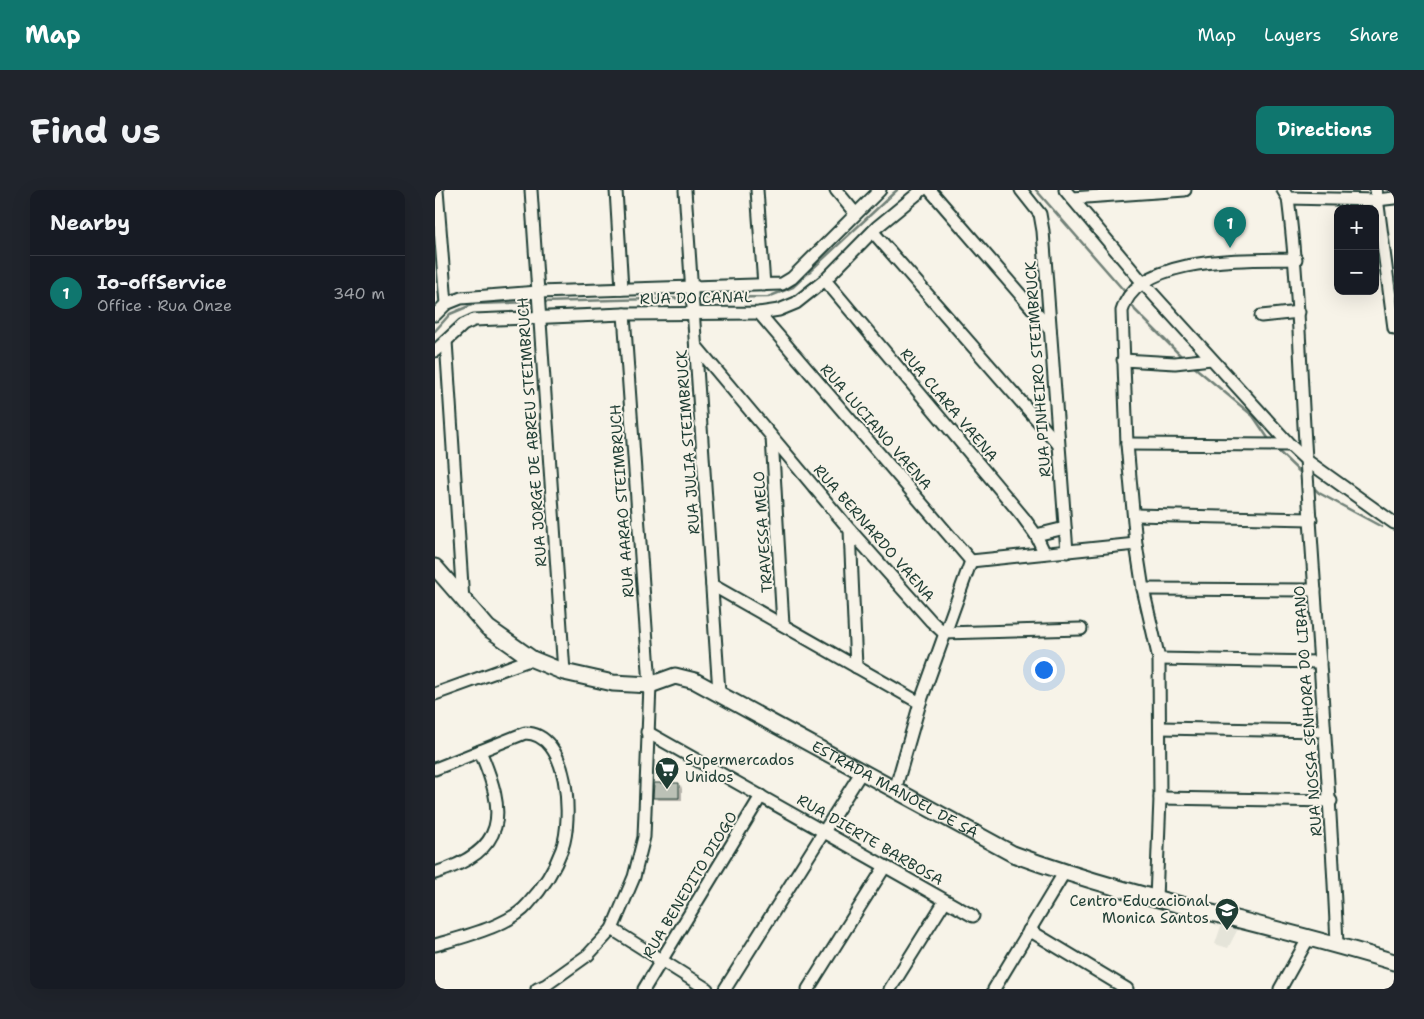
<!DOCTYPE html>
<meta charset="utf-8">
<style>
:root{--surface:#171b24;--page:#20242c;--text:#f1f3f6;--muted:#9ea1a6;--line:#363941;--accent:#0f766e}
body{margin:0;font-family:"Shantell Sans",sans-serif;background:var(--page);color:var(--text)}
.controls{position:absolute;right:15px;top:15px;display:grid;overflow:hidden;border-radius:10px;box-shadow:0 5px 20px #0002}
.controls button{width:45px;height:45px;display:grid;place-items:center;padding:0;border:0;border-bottom:1px solid var(--line);background:var(--surface);color:var(--text);font:25px sans-serif}
.you{position:absolute;left:608px;top:479px;width:18px;height:18px;margin:-12px;border:4px solid #fff;border-radius:50%;background:#1a73e8;box-shadow:0 0 0 8px #1a73e833}
.badge{display:grid;place-items:center;width:32px;height:32px;border-radius:50%;background:var(--accent);color:#fff;font-size:16px;font-weight:700}
.pin{position:absolute;translate:-50% -41px;filter:drop-shadow(0 1px 2px #0008)}
.pin::after{content:'';position:absolute;top:26px;width:18px;height:15px;background:inherit;clip-path:polygon(0 0,100% 0,50% 100%)}
.list{margin:0;padding:0;list-style:none}
h2{display:flex;justify-content:space-between;align-items:center;height:65px;margin:0;padding:0 20px;font-size:21px}
h2 small{font-size:16px;font-weight:400;color:var(--muted)}
.list li{display:grid;grid-template-columns:32px 1fr auto;gap:15px;align-items:center;box-sizing:border-box;height:75px;padding:0 20px;border-top:1px solid var(--line)}
.list b{display:block;font-size:19px;white-space:nowrap}
.list p{margin:0;font-size:16px;white-space:nowrap;color:var(--muted)}
.list em{font-size:16px;font-style:normal;color:var(--muted)}
.map{position:relative;flex:none;width:959px;height:799px;overflow:hidden;border-radius:10px}
header{display:flex;align-items:center;gap:30px;box-sizing:border-box;height:70px;padding:0 25px;background:var(--accent);color:#fff}
header strong{font-size:24px}
nav{display:flex;gap:28px;margin-inline-start:auto;font-size:18px}
.intro{display:flex;align-items:center;justify-content:space-between;box-sizing:border-box;height:120px;padding:0 30px}
h1{margin:0;font-size:35px}
.button{padding:12px 22px;border-radius:10px;background:var(--accent);color:#fff;font-size:18px;font-weight:700}
main{display:flex;gap:30px;padding:0 30px}
aside{flex:1;background:var(--surface);border-radius:10px;box-shadow:0 5px 20px #0002}
.map>svg:first-child{display:block}
.built{fill:#e5e4d9}
.lines{fill:none;stroke-linecap:round;stroke-linejoin:round}
.stream{stroke:#6f8077;stroke-width:2.5}
.building{fill:#bbc1b6;stroke:#1f3d34;filter:url(#shadow)}
.minor-casing{stroke:#1f3d34;stroke-width:15}
.major-casing{stroke:#1f3d34;stroke-width:19}
.minor{stroke:#f7f3e8;stroke-width:11}
.major{stroke:#f7f3e8;stroke-width:15}
.labels{text-anchor:middle;stroke-width:4;stroke-linejoin:round;paint-order:stroke}
.street-label{font-size:15px;fill:#1f3d34;stroke:#f7f3e8}
.poi-label{font-size:15px;fill:#1f3d34;stroke:#f7f3e8;text-anchor:start}
</style>
<header>
<strong>Map</strong>
<nav><a>Map</a><a>Layers</a><a>Share</a></nav>
</header>
<div class="intro"><h1>Find us</h1><a class="button">Directions</a></div>
<main>
<aside>
<h2>Nearby<small></small></h2>
<ul class="list">
<li><span class="badge">1</span><div><b>Io-offService</b><p>Office · Rua Onze</p></div><em>340 m</em></li>
</ul>
</aside>
<div class="map">
<svg width="959" height="799" viewBox="0 0 959 799">
<defs>
<filter id="shadow"><feDropShadow dx="4.5" dy="4.5" stdDeviation="1" flood-color="#0004"/></filter>
</defs>
<rect width="100%" height="100%" fill="#f7f3e8"/>
<filter id="ink" filterUnits="userSpaceOnUse"><feTurbulence type="fractalNoise" baseFrequency=".02" numOctaves="2"/><feDisplacementMap in="SourceGraphic" scale="10" xChannelSelector="R" yChannelSelector="G"/><feConvolveMatrix kernelMatrix="1 2 1 2 8 2 1 2 1" color-interpolation-filters="sRGB"/></filter>
<g filter="url(#ink)">
<path class="built" d="M783,728L806,733L793,758L780,754L786,736L780,735Z"/>
<g class="lines">
<g class="stream">
<path d="M601,0L691,103"/>
<path d="M262,108L333,107L358,97L462,0"/>
<path d="M107,112L254,108"/>
<path d="M696,113L700,120L749,169"/>
<path d="M0,141L15,124L39,114L101,112"/>
<path d="M757,175L818,226L835,251"/>
<path d="M841,259L868,285"/>
<path d="M878,297L884,303L947,337"/>
</g>
</g>
<path class="building" d="M219,593H244V608H218Z"/>
<g class="lines">
<defs>
<g id="minor">
<path d="M2,0L11,114"/>
<path d="M96,0L129,482"/>
<path d="M181,0L187,99"/>
<path d="M250,0L284,502"/>
<path d="M322,0L329,95"/>
<path d="M401,0L420,23"/>
<path d="M495,0L615,139"/>
<path d="M586,0L605,24L608,41L632,362"/>
<path d="M630,0L708,93L855,255L871,270L959,333"/>
<path d="M848,0L853,8C864,95 865,181 871,268C881,430 895,592 902,754"/>
<path d="M941,0L959,138"/>
<path d="M637,8L750,0"/>
<path d="M853,8L942,10L959,8"/>
<path d="M438,42L623,254"/>
<path d="M390,90L588,327L601,345L609,362"/>
<path d="M324,123L536,371"/>
<path d="M0,125L11,114L26,108L103,102L347,94L357,88L445,0"/>
<path d="M826,126L864,122"/>
<path d="M11,151L28,411"/>
<path d="M261,156L415,340L496,431L509,443L646,439"/>
<path d="M0,161L28,135L39,130L189,124L324,123L344,120L361,113L390,90L442,37L487,0"/>
<path d="M688,170L740,173L776,169"/>
<path d="M337,247L348,435"/>
<path d="M692,254L855,255"/>
<path d="M699,325L876,329"/>
<path d="M415,340L421,477"/>
<path d="M601,345L630,338"/>
<path d="M536,371L701,354"/>
<path d="M277,395L485,513"/>
<path d="M708,399L880,400"/>
<path d="M724,469L885,472"/>
<path d="M0,504L97,469"/>
<path d="M725,538L889,541"/>
<path d="M212,542L538,726"/>
<path d="M0,579L90,543C134,543 138,628 127,659C120,678 107,699 93,714C75,736 27,747 0,755"/>
<path d="M460,600L485,513L536,371"/>
<path d="M725,608L896,611"/>
<path d="M0,683C73,660 72,624 45,561"/>
<path d="M721,709L725,608L724,469L708,399L701,354L692,254L687,121C702,64 815,70 861,69"/>
<path d="M177,739L272,799"/>
<path d="M594,740L692,799"/>
<path d="M102,799L111,795L153,765L177,739L199,687L209,647L215,495L189,124"/>
<path d="M209,799L326,606"/>
<path d="M290,799L427,581"/>
<path d="M373,799L449,678"/>
<path d="M455,799L510,711"/>
<path d="M559,799L629,683"/>
<path d="M845,799L874,747"/>
</g>
<g id="major">
<path id="s1" d="M0,377L53,438L97,469L129,482L178,493L215,495L240,486L260,491L578,664C702,710 833,733 959,772"/>
</g>
</defs>
<use href="#minor" class="minor-casing"/>
<use href="#major" class="major-casing"/>
<use href="#minor" class="minor"/>
<use href="#major" class="major"/>
</g>
</g>
<defs>
<symbol id="supermarket-pin" viewBox="-11 -11 22 30"><path d="M0 17L-7.5 6A9.5 9.5 0 1 1 7.5 6Z" fill="#1f3d34" stroke="#f7f3e8"/><path d="M-6-5.5h2.5l.6 2H6L4.5 2H-2.5L-4.4-4H-6ZM-1.5 3.2a1.3 1.3 0 1 0 .1 0ZM3 3.2a1.3 1.3 0 1 0 .1 0Z" fill="#fff"/></symbol>
<symbol id="school-pin" viewBox="-11 -11 22 30"><path d="M0 17L-7.5 6A9.5 9.5 0 1 1 7.5 6Z" fill="#1f3d34" stroke="#f7f3e8"/><path d="M0-5L7-2L0 1L-7-2ZM-4 1L0 2.5L4 1V4Q0 6-4 4Z" fill="#fff"/></symbol>
</defs>
<g fill-rule="evenodd">
<use href="#supermarket-pin" x="218" y="565" width="28" height="38"/>
<use href="#school-pin" x="778" y="706" width="28" height="38"/>
</g>
<g class="labels">
<g class="street-label">
<text transform="translate(261 108) rotate(-1)" y="5">RUA DO CANAL</text>
<text transform="translate(603 179) rotate(-94)" y="5">RUA PINHEIRO STEIMBRUCK</text>
<text transform="translate(514 215) rotate(50)" y="5">RUA CLARA VAENA</text>
<text transform="translate(441 237) rotate(49)" y="5">RUA LUCIANO VAENA</text>
<text transform="translate(97 242) rotate(-94)" y="5">RUA JORGE DE ABREU STEIMBRUCH</text>
<text transform="translate(253 252) rotate(-94)" y="5">RUA JULIA STEIMBRUCK</text>
<text transform="translate(187 311) rotate(-94)" y="5">RUA AARAO STEIMBRUCH</text>
<text transform="translate(328 342) rotate(-94)" y="5">TRAVESSA MELO</text>
<text transform="translate(439 343) rotate(49)" y="5">RUA BERNARDO VAENA</text>
<text transform="translate(873 521) rotate(-94)" y="5">RUA NOSSA SENHORA DO LIBANO</text>
<text dy="5" stroke="none"><textPath href="#s1" startOffset="531">ESTRADA MANOEL DE SÁ</textPath></text>
<text transform="translate(435 650) rotate(30)" y="5">RUA DIERTE BARBOSA</text>
<text transform="translate(255 695) rotate(-59)" y="5">RUA BENEDITO DIOGO</text>
</g>
<g class="poi-label">
<text x="250" y="575">Supermercados<tspan x="250" dy="17">Unidos</tspan></text>
<text x="774" y="716" text-anchor="end">Centro Educacional<tspan x="774" dy="17">Monica Santos</tspan></text>
</g>
</g>
</svg>
<div class="controls">
<button>+</button>
<button>−</button>
</div>
<div class="you"></div>
<div class="pin badge" style="left:795px;top:58px">1</div>
</div>
</main>
